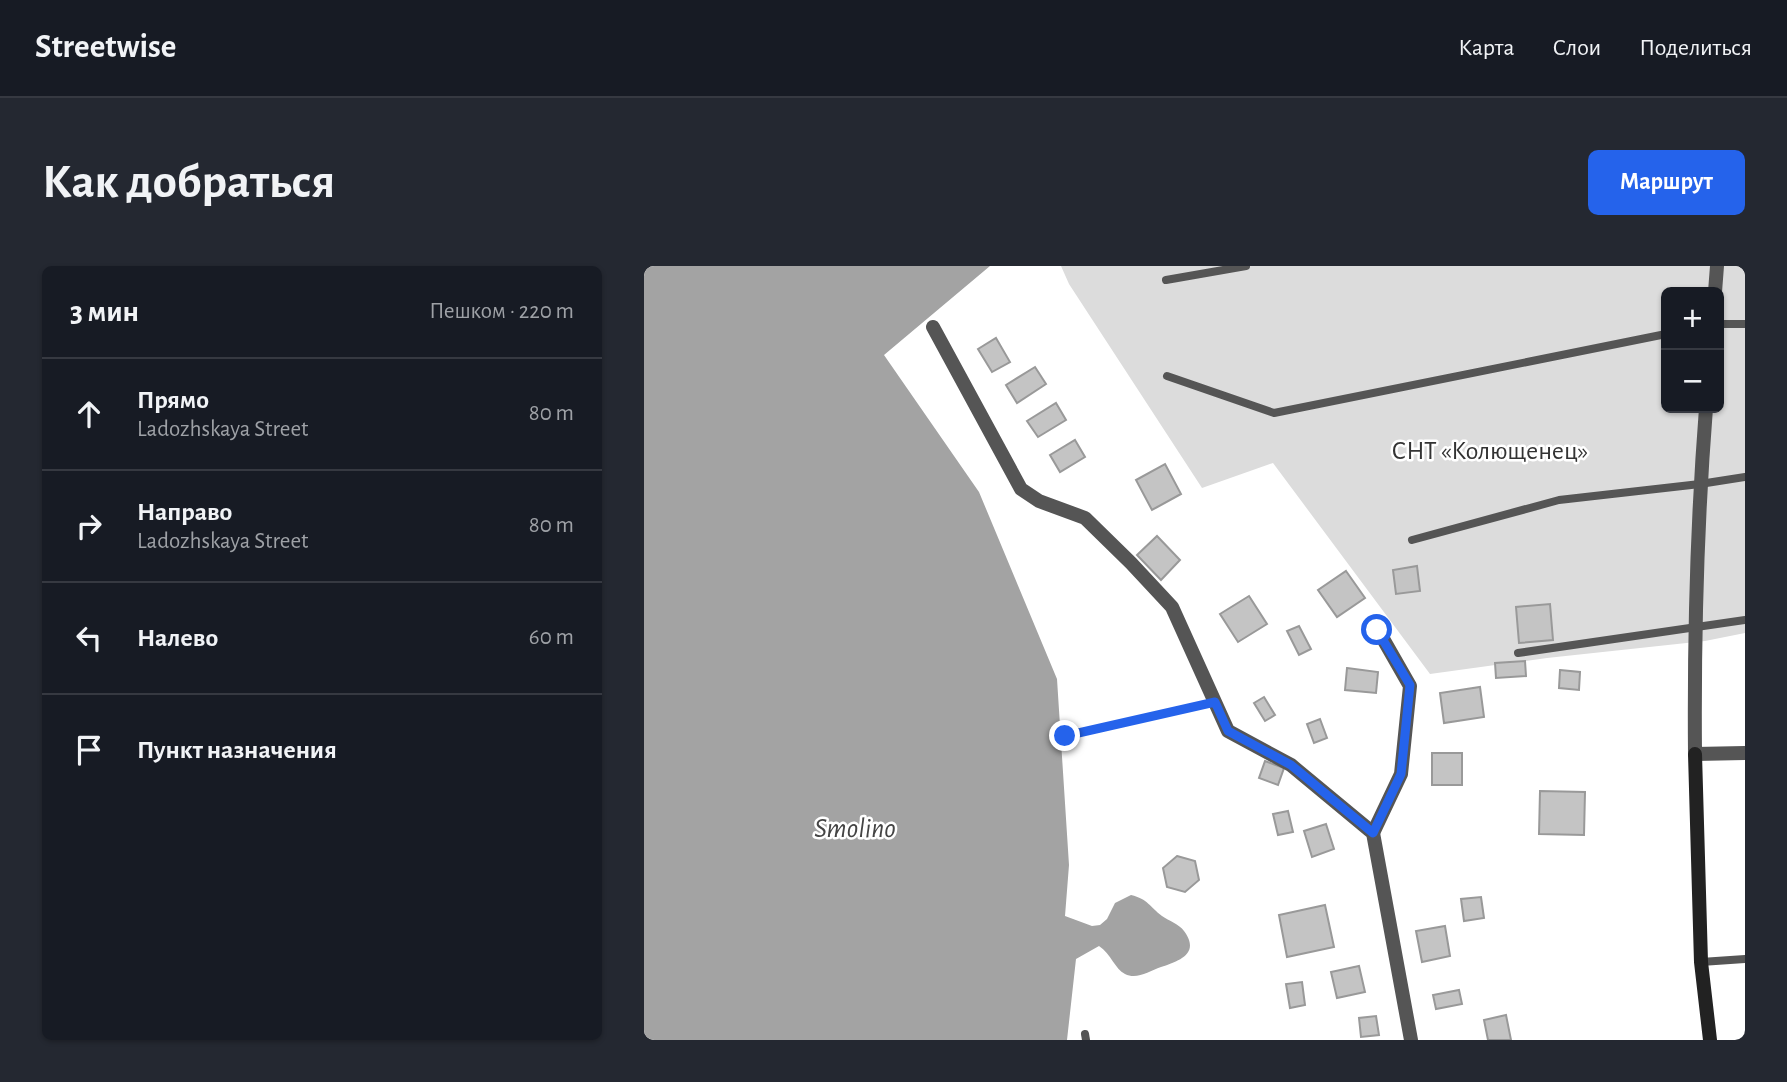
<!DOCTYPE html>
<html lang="ru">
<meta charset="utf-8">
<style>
:root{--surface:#171b24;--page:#242831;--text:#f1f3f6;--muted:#9ea1a6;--line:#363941;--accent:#2563eb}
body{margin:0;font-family:"Alegreya Sans",sans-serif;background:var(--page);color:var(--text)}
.controls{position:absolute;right:21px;top:21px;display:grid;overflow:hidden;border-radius:10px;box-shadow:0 2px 5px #0004}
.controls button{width:63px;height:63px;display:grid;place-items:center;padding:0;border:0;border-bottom:2px solid var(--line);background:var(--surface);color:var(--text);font:35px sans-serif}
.stop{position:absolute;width:21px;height:21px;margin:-16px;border:5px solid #2563eb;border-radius:50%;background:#fff}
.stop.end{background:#2563eb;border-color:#fff;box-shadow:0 2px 7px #0008}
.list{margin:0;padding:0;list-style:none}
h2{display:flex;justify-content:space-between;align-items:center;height:91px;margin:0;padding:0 28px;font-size:30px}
h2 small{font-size:23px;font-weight:400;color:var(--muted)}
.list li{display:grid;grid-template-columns:46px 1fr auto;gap:21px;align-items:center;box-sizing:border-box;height:112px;padding:0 28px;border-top:2px solid var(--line)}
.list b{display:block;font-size:26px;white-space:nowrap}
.list p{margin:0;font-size:23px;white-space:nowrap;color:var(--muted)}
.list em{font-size:23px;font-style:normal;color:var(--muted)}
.icon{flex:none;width:38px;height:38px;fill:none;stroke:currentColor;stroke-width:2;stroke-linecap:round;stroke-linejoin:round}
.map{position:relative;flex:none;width:1101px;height:774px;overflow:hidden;border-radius:10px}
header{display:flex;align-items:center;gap:42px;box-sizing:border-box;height:98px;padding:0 35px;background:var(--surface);border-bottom:2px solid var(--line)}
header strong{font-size:33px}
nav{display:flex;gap:38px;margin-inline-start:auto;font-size:24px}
.intro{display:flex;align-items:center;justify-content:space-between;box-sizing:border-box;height:168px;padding:0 42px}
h1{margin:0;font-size:49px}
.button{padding:18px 32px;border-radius:10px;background:var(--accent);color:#fff;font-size:24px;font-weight:700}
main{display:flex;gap:42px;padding:0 42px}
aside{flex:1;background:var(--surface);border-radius:10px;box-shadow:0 2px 5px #0004}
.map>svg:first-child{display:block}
.green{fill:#dcdcdc;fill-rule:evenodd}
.water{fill:#a3a3a3}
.building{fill:#c4c4c4;stroke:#999;stroke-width:2}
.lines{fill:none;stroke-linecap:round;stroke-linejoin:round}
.path{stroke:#777;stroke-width:3.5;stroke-dasharray:2 3.5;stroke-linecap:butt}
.lane{stroke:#555;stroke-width:8}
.street{stroke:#555;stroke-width:14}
.secondary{stroke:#222;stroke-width:14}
.route{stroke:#2563eb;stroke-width:9}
.labels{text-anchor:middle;stroke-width:5;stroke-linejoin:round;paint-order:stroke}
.park-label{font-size:26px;fill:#333;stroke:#fff}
.water-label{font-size:28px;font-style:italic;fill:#444;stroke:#fff}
</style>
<header>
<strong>Streetwise</strong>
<nav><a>Карта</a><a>Слои</a><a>Поделиться</a></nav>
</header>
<div class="intro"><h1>Как добраться</h1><a class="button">Маршрут</a></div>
<main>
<aside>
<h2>3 мин<small>Пешком · 220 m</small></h2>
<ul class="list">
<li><svg class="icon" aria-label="ahead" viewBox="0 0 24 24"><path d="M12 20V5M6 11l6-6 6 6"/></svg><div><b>Прямо</b><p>Ladozhskaya Street</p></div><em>80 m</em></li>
<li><svg class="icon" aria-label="right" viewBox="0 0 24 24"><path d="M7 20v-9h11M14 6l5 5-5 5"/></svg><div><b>Направо</b><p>Ladozhskaya Street</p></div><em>80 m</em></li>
<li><svg class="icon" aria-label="left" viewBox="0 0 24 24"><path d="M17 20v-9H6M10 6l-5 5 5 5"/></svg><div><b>Налево</b></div><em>60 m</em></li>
<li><svg class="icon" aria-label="arrive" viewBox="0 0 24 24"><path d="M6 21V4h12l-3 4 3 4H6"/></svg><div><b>Пункт назначения</b></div></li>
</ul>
</aside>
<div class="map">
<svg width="1101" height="774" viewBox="0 0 1101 774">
<rect width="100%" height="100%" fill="#fff"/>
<path class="green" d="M417,0H1101V367L1061,375L903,392L786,408L629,197L558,222L425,18ZM1022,26H1075V142H1022Z"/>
<path class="water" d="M0,0H346L240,89L335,226L413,413L425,599L421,650L448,660L456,659L463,653L471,637L487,629C504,633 506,641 518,650C525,655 535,658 540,665C557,688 534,695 517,701C505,705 493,714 481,708C471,703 467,688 455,680L432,693L423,774H0Z"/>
<g class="building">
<path d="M352,72L366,96L348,106L334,83Z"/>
<path d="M391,101L402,118L373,137L362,119Z"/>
<path d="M412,137L422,154L394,171L383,155Z"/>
<path d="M431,174L441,191L416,206L406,189Z"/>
<path d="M521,198L537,228L508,244L492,214Z"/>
<path d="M513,270L536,294L517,314L493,289Z"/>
<path d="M773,300L776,325L752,328L749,304Z"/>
<path d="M702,305L721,332L693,351L674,324Z"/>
<path d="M605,330L623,358L594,376L576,348Z"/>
<path d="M906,338L909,374L875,377L872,341Z"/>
<path d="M655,360L667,383L655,389L643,365Z"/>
<path d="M881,395L882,410L852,412L851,397Z"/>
<path d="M703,402L734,406L732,427L701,424Z"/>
<path d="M916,404L936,406L935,424L915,422Z"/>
<path d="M836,421L840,451L800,457L796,427Z"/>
<path d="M620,431L631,449L621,455L610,437Z"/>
<path d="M676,453L683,472L670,477L663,458Z"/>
<rect x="788" y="487" width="30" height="32"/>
<path d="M621,495L640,502L634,519L615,512Z"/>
<path d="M896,525L941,526L940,569L895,568Z"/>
<path d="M644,545L649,566L634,569L629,548Z"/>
<path d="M682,558L690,583L668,591L660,565Z"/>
<path d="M533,590L551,595L555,614L541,626L523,621L519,602Z"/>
<path d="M837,631L840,652L820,655L817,633Z"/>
<path d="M681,639L690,681L643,691L635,649Z"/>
<path d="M801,660L806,690L778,696L772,665Z"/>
<path d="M715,700L721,726L693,732L687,706Z"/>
<path d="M658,716L661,739L646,742L642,718Z"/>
<path d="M815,724L818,738L792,743L789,729Z"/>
<path d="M862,749L867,774H844L840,754Z"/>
<path d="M732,750L735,769L717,771L715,752Z"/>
</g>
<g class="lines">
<path class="path" d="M421,470L555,440"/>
<g class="lane">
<path d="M522,14L602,0"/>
<path d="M1075,58H1101"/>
<path d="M523,110L630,147L1022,68"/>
<path d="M768,274L915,234L1056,218L1101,211"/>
<path d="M874,387L1101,354"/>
<path d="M1057,696L1101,693"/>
<path d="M441,768L442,774"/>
</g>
<g class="street">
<path d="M1071,26L1073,0"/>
<path d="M289,61L377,223L395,235L441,252L487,297L528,341L584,465L647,499L729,567L767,774"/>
<path d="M1062,142C1053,257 1050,372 1051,488L1101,487"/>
<path d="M729,567L757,508L766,420L734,364"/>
</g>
<path class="secondary" d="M1051,488L1057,696L1066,774"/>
</g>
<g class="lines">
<path class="route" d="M421,470L571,436L584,465L647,499L729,567L757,508L766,419L733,364"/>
</g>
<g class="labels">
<g class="park-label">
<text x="846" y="193">СНТ «Колющенец»</text>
</g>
<g class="water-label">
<text x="211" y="571">Smolino</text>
</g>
</g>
</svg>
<div class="controls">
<button>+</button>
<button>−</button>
</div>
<div class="stop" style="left:733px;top:364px"></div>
<div class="stop end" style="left:421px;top:470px"></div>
</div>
</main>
